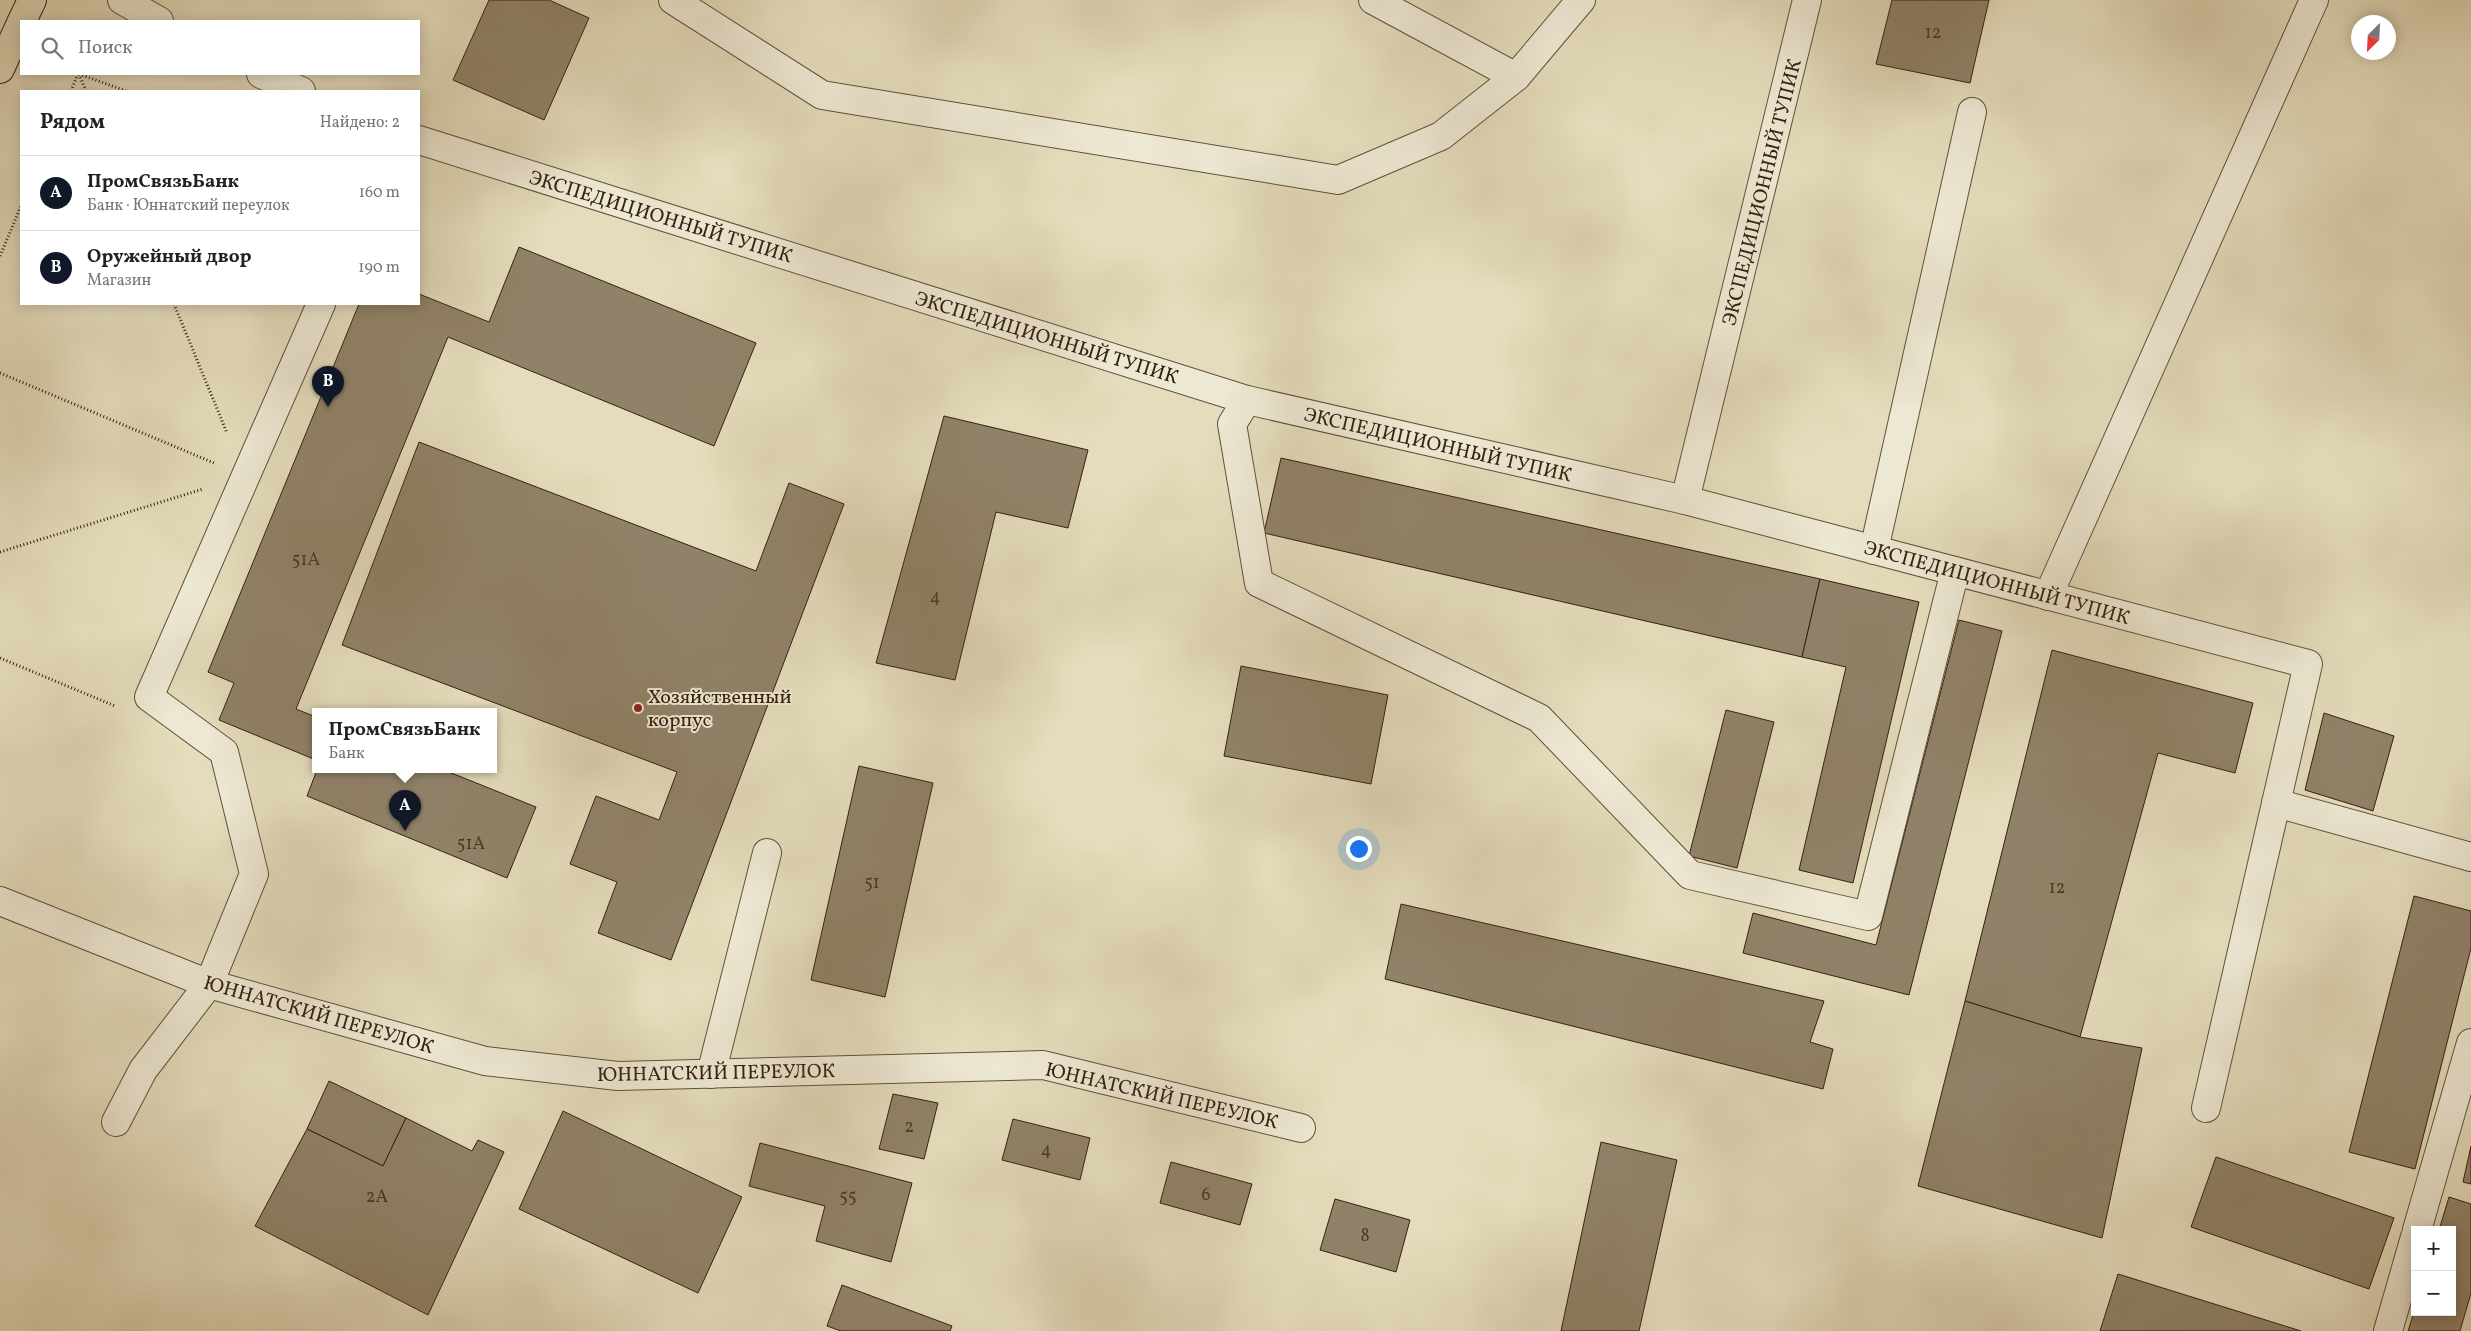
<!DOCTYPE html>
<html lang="ru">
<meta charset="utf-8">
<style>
:root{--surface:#fff;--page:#f6f6f6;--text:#222;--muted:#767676;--line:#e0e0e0;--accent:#111827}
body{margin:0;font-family:Vollkorn,serif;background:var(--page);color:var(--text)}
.controls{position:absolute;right:15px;bottom:15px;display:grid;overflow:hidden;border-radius:0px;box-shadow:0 2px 12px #0003}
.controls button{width:45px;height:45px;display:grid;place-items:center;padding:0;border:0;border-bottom:1px solid var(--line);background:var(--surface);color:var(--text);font:25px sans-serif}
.compass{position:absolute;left:2351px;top:15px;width:45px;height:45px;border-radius:50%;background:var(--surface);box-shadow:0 2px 12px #0003;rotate:204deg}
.you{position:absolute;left:1358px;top:848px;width:18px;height:18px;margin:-12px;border:4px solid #fff;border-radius:50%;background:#1a73e8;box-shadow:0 0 0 8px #1a73e833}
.badge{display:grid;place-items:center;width:32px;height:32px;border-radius:50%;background:var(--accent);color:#fff;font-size:16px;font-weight:700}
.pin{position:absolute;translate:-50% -41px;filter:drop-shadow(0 1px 2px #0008)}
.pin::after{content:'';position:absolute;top:26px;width:18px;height:15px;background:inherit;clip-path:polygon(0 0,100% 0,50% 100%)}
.popup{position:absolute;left:312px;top:708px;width:185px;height:65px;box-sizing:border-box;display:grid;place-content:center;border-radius:0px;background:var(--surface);filter:drop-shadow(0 1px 4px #0005);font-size:16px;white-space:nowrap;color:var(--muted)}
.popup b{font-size:19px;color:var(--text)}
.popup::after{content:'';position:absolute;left:50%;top:100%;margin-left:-10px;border:10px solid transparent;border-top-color:var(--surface)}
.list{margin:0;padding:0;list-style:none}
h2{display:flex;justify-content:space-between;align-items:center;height:65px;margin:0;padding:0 20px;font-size:21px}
h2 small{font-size:16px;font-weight:400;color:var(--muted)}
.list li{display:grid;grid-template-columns:32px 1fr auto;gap:15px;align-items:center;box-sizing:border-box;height:75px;padding:0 20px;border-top:1px solid var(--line)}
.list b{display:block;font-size:19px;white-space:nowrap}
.list p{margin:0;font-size:16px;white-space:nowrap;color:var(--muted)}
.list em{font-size:16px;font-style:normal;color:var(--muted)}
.icon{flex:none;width:28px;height:28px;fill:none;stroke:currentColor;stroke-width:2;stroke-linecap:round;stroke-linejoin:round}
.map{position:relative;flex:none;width:2471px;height:1331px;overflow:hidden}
.search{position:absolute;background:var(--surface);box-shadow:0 2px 12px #0003;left:20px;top:20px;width:400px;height:55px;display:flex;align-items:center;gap:12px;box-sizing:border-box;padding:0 18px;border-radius:0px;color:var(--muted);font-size:19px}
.panel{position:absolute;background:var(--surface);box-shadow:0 2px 12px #0003;left:20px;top:90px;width:400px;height:215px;border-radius:0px}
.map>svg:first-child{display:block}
.building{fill:#908269;stroke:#352110}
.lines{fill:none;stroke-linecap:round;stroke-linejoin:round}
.minor-casing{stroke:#61503b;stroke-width:30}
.major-casing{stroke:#352110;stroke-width:30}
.path{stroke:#352110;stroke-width:3;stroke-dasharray:1 2.5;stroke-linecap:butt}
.minor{stroke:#ede8d3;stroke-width:28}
.major{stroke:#e4dcbc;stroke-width:28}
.poi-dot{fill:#8f2418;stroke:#ede8d3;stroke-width:2}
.labels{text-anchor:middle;stroke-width:4;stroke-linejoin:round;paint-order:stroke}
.number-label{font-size:18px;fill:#4c3926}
.street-label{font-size:20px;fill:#352110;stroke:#ede8d3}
.poi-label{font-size:20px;fill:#352110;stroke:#ede8d3;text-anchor:start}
</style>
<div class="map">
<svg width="2471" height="1331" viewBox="0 0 2471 1331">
<rect width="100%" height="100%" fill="#e4dcbc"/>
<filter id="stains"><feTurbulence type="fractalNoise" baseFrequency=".004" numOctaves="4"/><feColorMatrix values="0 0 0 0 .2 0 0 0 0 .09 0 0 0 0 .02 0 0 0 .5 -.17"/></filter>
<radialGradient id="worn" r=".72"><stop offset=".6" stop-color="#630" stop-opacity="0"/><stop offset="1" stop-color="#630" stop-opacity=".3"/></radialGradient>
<g class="building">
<path d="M489,0H549L589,18L544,120L453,80Z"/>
<path d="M1892,0H1989L1970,83L1876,64Z"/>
<path d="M519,247L756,343L714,446L448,337L296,709L316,717V760L219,720L234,683L208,672L359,304H419V294L489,322Z"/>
<path d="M944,416L1088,450L1068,528L996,512L955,680L876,663Z"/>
<path d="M419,442L756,571L789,483L844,504L671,960L598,933L617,882L570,864L596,796L659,820L677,772L342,645Z"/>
<path d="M1281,458L1820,579L1802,657L1264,533Z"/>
<path d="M1820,579L1919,602L1853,883L1799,870L1846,667L1802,657Z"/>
<path d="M1959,620L2002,631L1909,995L1743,953L1753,913L1876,945Z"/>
<path d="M2052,650L2253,703L2235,773L2158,753L2080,1037L1965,1001Z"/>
<path d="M1241,666L1388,695L1371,784L1224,756Z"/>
<path d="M1726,710L1774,722L1737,868L1689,856Z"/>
<path d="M2324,713L2394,736L2373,811L2305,790Z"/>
<path d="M859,766L933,783L885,997L811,980Z"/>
<path d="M317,770H444L536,807L507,878L307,796Z"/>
<path d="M2414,896L2471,911V948L2415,1169L2349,1152Z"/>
<path d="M1401,904L1824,1001L1810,1042L1833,1049L1823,1089L1385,979Z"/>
<path d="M1965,1001L2080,1037L2142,1048L2102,1238L1918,1186Z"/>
<path d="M329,1081L406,1118L383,1166L307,1129Z"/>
<path d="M893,1094L938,1103L924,1159L879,1149Z"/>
<path d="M563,1111L742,1197L698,1293L519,1209Z"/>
<path d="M406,1118L472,1151L478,1140L504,1152L428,1315L255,1226L307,1129L383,1166Z"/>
<path d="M1013,1119L1090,1138L1080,1180L1002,1160Z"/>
<path d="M1601,1142L1677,1160L1639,1331H1561Z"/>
<path d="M760,1143L912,1183L891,1262L816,1241L825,1206L749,1186Z"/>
<path d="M2471,1146V1184L2463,1182Z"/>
<path d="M2216,1157L2394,1218L2369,1289L2191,1227Z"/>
<path d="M1171,1162L1252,1184L1240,1225L1160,1203Z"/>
<path d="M2449,1197L2471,1204V1293L2460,1331H2408L2415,1309V1312H2452V1230H2439Z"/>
<path d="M1335,1199L1410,1220L1396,1272L1320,1250Z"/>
<path d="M2118,1274L2301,1331H2100Z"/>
<path d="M842,1285L952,1326L950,1331H841L827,1326Z"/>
</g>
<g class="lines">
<defs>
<g id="minor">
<path d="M122,0L159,21"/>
<path d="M673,0L822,95L1338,180L1441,136L1516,77L1581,0"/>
<path d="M1373,0L1516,77"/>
<path d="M261,74L301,91"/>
<path d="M419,140L1247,400L1685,500L2308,664L2206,1108"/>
<path d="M1247,400L1232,424L1259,583L1539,718L1690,875L1868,916L1955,571"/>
<path d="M1685,500L1807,0"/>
<path d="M1874,550L1972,112"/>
<path d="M2048,596L2314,0"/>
<path d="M2276,803L2471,857"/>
<path d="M0,901L209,984L485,1061L618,1076L1043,1065L1301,1128"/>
<path d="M711,1074L767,853"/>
<path d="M116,1122L143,1070L209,984L254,874L224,752L149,697L321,304"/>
<path d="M2417,1230L2471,1043"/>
<path d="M2388,1331L2415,1237"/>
</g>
<g id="major">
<path d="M22,21L32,0"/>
<path d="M0,69L21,23"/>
</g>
</defs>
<use href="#minor" class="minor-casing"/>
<use href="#major" class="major-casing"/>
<g class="path">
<path d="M79,74L126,91"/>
<path d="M79,74L86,91"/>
<path d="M71,91L78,74"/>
<path d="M0,256L21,206"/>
<path d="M174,304L227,433"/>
<path d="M0,373L214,463"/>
<path d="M0,552L203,489"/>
<path d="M0,658L115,706"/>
</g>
<use href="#minor" class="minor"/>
<use href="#major" class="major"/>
</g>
<circle class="poi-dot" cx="638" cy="708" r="5"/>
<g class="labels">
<g class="number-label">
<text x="1933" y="38">12</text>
<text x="306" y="565">51А</text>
<text x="935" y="602">4</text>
<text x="471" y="849">51А</text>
<text x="872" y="888">51</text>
<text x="2057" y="893">12</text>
<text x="909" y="1132">2</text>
<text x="1046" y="1155">4</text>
<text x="1206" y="1200">6</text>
<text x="377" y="1202">2А</text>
<text x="848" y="1202">55</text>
<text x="1365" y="1241">8</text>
</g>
<g class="street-label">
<text transform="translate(1761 192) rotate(-76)" y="7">ЭКСПЕДИЦИОННЫЙ ТУПИК</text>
<text transform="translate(661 216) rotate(17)" y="7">ЭКСПЕДИЦИОННЫЙ ТУПИК</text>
<text transform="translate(1047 337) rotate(17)" y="7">ЭКСПЕДИЦИОННЫЙ ТУПИК</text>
<text transform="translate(1438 444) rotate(13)" y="7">ЭКСПЕДИЦИОННЫЙ ТУПИК</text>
<text transform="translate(1997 582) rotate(15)" y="7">ЭКСПЕДИЦИОННЫЙ ТУПИК</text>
<text transform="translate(319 1014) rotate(16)" y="7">ЮННАТСКИЙ ПЕРЕУЛОК</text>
<text transform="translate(716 1072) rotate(-1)" y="7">ЮННАТСКИЙ ПЕРЕУЛОК</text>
<text transform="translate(1162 1095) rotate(13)" y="7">ЮННАТСКИЙ ПЕРЕУЛОК</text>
</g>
<g class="poi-label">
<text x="648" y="703">Хозяйственный<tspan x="648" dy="23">корпус</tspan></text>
</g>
</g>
<rect width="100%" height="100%" filter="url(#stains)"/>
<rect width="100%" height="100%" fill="url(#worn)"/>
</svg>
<div class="controls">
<button>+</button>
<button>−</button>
</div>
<svg class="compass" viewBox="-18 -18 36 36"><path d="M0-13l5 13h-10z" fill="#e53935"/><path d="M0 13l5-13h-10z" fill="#767676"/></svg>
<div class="you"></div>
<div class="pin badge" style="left:405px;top:831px">A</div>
<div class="popup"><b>ПромСвязьБанк</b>Банк</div>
<div class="pin badge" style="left:328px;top:407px">B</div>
<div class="search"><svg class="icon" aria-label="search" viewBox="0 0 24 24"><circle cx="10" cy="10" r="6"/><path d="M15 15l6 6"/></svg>Поиск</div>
<section class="panel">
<h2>Рядом<small>Найдено: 2</small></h2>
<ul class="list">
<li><span class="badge">A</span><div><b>ПромСвязьБанк</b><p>Банк · Юннатский переулок</p></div><em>160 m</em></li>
<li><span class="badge">B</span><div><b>Оружейный двор</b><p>Магазин</p></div><em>190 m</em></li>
</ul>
</section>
</div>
